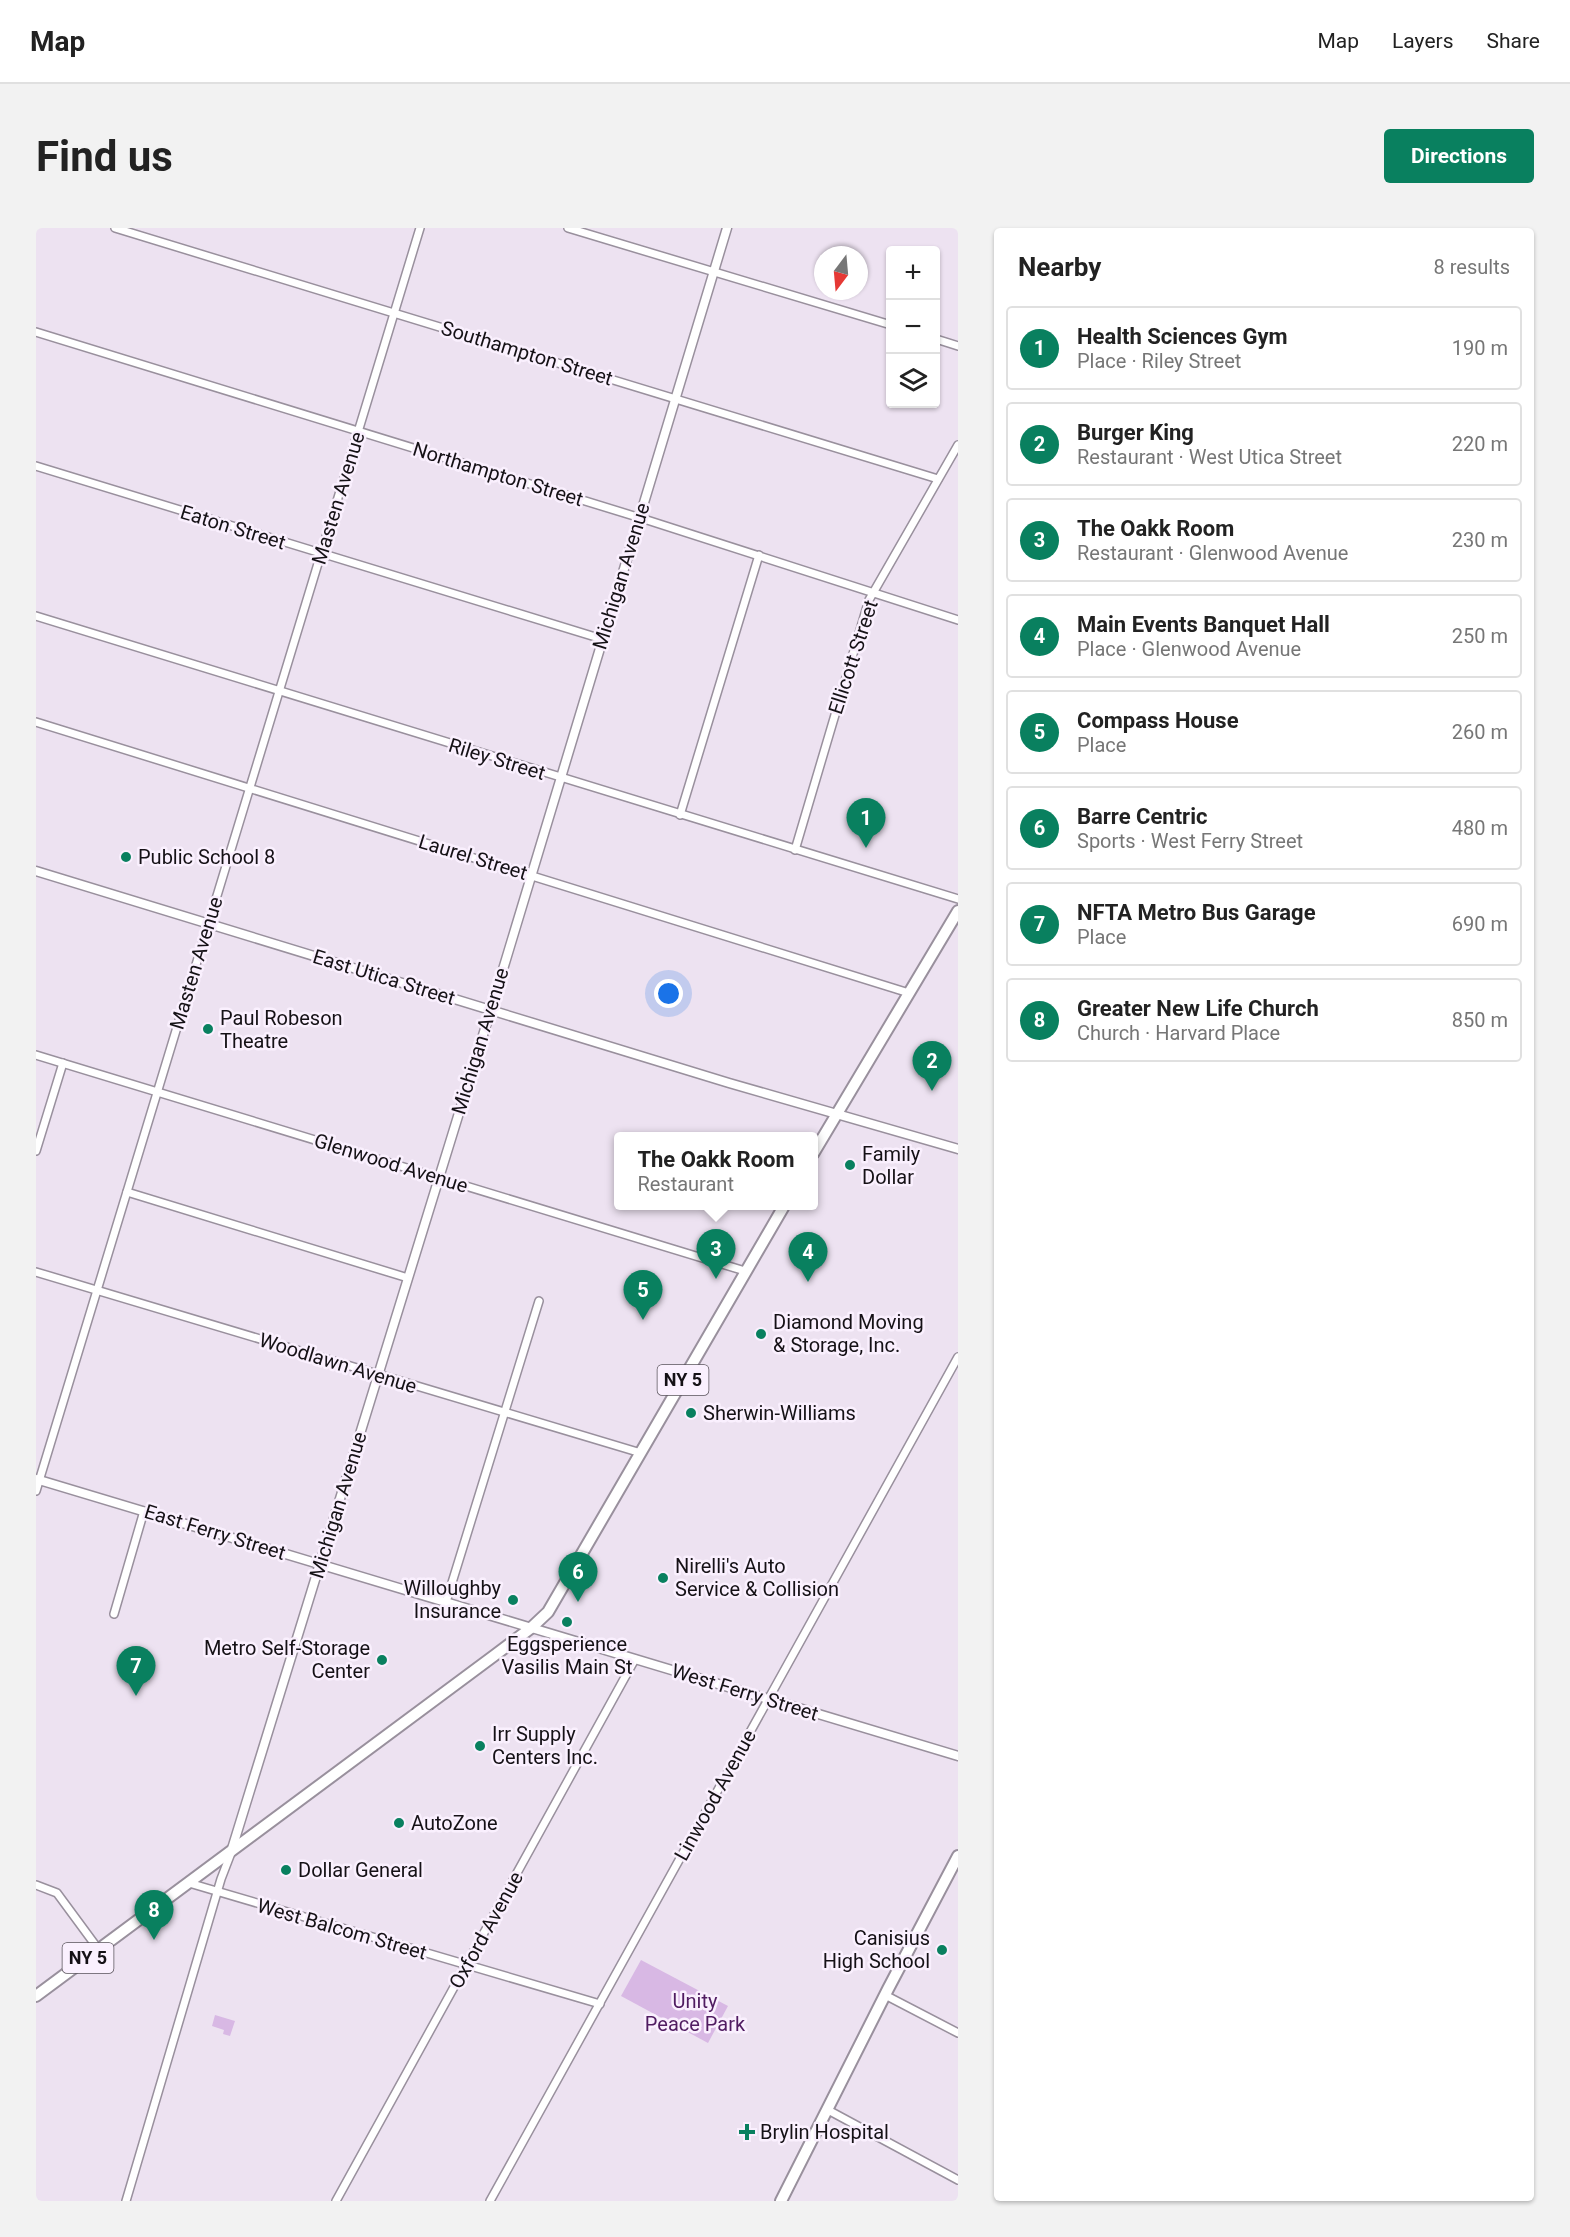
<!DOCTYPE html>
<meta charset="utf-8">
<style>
:root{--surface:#fff;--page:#f2f2f2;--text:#222;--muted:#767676;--line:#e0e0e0;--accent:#09805f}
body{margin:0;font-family:Roboto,sans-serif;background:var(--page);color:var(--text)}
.controls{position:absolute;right:18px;top:18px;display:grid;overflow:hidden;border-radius:6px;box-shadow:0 2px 4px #0004}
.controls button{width:54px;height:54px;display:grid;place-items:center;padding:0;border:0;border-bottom:2px solid var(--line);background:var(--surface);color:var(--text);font:30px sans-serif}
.compass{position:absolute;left:778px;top:18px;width:54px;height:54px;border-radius:50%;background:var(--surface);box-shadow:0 2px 4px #0004;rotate:196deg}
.you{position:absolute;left:633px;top:766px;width:21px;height:21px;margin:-15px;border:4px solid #fff;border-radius:50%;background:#1a73e8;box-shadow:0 0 0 9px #1a73e833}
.badge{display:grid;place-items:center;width:39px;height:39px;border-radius:50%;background:var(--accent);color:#fff;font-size:20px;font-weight:700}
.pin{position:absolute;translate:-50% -50px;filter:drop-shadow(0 2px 3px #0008)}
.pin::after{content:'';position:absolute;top:32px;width:21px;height:18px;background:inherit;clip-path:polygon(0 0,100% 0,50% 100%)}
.popup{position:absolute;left:578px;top:904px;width:204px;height:78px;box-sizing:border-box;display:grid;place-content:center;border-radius:6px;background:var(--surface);filter:drop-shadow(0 2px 4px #0005);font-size:20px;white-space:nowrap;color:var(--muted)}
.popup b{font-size:22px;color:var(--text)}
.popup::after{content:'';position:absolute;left:50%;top:100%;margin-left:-12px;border:12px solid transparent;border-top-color:var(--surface)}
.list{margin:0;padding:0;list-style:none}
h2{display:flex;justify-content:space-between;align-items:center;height:78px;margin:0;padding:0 24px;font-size:26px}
h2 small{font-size:20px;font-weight:400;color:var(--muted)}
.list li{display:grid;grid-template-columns:39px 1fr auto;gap:18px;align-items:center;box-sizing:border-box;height:84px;margin:0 12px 12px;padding:0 12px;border:2px solid var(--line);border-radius:6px}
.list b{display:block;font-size:22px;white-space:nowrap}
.list p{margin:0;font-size:20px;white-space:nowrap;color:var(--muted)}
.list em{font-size:20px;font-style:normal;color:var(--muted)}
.icon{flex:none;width:33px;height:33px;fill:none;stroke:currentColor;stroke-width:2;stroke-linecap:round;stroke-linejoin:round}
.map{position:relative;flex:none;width:922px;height:1973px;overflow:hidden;border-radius:6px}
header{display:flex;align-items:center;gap:36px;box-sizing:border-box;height:84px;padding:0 30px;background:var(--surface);border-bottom:2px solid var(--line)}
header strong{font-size:28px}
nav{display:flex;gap:33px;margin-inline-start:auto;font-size:21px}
.intro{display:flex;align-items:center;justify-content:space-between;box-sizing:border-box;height:144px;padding:0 36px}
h1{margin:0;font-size:42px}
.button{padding:15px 27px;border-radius:6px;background:var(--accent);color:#fff;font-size:21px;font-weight:700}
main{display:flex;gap:36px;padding:0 36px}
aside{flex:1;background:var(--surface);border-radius:6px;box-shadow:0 2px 4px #0004}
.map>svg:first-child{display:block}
.green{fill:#d8b8e4}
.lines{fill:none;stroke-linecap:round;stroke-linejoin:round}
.minor-casing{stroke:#99909d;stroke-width:10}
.tertiary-casing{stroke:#99909d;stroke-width:11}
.primary-casing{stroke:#99909d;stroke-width:14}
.minor{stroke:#fff;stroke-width:7}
.tertiary{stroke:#fff;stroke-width:8}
.primary{stroke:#fff;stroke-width:10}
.poi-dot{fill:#09805f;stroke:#faf0fe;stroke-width:2}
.labels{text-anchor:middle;stroke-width:5;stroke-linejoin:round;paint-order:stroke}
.shield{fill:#faf0fe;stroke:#5a545c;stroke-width:1.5}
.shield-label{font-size:18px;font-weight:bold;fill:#151116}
.street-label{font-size:20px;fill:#151116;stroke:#faf0fe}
.poi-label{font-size:20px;fill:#151116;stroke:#faf0fe;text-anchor:start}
.park-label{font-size:20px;fill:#501c61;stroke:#faf0fe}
</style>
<header>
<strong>Map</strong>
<nav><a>Map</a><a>Layers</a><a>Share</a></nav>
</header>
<div class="intro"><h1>Find us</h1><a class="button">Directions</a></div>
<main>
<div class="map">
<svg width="922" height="1973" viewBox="0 0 922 1973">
<rect width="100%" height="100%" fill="#ede2f1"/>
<g class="green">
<path d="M605,1732L692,1778L672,1815L585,1768Z"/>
<path d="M179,1787L199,1793L194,1808L187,1806L188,1802L176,1798Z"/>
</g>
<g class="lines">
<defs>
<g id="minor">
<path d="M79,0L902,251"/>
<path d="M532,0L855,97"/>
<path d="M0,104L611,292L922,392"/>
<path d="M900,111L922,118"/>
<path d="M0,238L566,411"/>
<path d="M0,388L922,671"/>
<path d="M0,494L873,765"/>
<path d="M644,587L723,327"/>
<path d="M759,622L833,372L922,217"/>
<path d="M0,827L709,1043"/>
<path d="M0,923L27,835"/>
<path d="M91,964L372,1050"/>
<path d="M0,1044L605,1225"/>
<path d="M0,1263L384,0"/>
<path d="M410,1374L503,1073"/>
<path d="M78,1386L108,1283"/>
<path d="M153,1655L564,1776"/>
<path d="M0,1657L21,1665L63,1722"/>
<path d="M849,1767L922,1805"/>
<path d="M792,1882L922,1952"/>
<path d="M90,1973L185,1651L195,1625"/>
<path d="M300,1973L599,1431"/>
<path d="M454,1973L922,1129"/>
</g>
<g id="tertiary">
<path d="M0,643L693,855L922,921"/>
<path d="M0,1251L922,1528"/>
<path d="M195,1624L452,791L691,0"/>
</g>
<g id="primary">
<path d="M777,926L922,683"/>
<path d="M0,1768L459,1427L495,1400L512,1384L748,978"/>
<path d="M745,1973L852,1761L922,1628"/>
</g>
</defs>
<use href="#minor" class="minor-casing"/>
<use href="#tertiary" class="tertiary-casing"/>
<use href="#primary" class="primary-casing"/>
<use href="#minor" class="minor"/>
<use href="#tertiary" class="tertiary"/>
<use href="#primary" class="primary"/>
</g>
<g class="poi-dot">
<circle cx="90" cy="629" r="6"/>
<circle cx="172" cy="801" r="6"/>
<circle cx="814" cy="937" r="6"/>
<circle cx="725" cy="1106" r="6"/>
<circle cx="655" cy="1185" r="6"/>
<circle cx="627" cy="1350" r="6"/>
<circle cx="477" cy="1372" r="6"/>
<circle cx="531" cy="1394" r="6"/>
<circle cx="346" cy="1432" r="6"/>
<circle cx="444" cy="1518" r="6"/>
<circle cx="363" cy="1595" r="6"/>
<circle cx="250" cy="1642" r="6"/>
<circle cx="906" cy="1722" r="6"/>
<path d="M708 1895h6v6h6v6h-6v6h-6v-6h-6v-6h6z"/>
</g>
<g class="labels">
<g class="shield">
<rect x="621.5" y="1137" width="51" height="30" rx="4.5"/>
<rect x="26.5" y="1715" width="51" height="30" rx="4.5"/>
</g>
<g class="shield-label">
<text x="647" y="1158">NY 5</text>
<text x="52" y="1736">NY 5</text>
</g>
<g class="street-label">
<text transform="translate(491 125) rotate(17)" y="7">Southampton Street</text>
<text transform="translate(462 246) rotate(17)" y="7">Northampton Street</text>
<text transform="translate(302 270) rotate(-73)" y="7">Masten Avenue</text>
<text transform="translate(197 299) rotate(17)" y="7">Eaton Street</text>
<text transform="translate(585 348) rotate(-73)" y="7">Michigan Avenue</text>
<text transform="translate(817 429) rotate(-72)" y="7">Ellicott Street</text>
<text transform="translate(461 531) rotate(17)" y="7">Riley Street</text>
<text transform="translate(437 629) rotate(17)" y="7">Laurel Street</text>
<text transform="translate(160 735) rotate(-73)" y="7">Masten Avenue</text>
<text transform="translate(348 749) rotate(17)" y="7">East Utica Street</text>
<text transform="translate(444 813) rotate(-73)" y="7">Michigan Avenue</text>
<text transform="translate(355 935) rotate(17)" y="7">Glenwood Avenue</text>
<text transform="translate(302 1135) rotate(17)" y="7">Woodlawn Avenue</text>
<text transform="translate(302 1277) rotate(-73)" y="7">Michigan Avenue</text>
<text transform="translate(179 1304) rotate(17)" y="7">East Ferry Street</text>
<text transform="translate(709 1464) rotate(17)" y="7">West Ferry Street</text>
<text transform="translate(679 1567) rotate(-61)" y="7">Linwood Avenue</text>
<text transform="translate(306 1701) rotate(16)" y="7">West Balcom Street</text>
<text transform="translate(450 1702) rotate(-61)" y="7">Oxford Avenue</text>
</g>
<g class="poi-label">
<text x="102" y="636">Public School 8</text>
<text x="184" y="797">Paul Robeson<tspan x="184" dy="23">Theatre</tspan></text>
<text x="826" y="933">Family<tspan x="826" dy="23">Dollar</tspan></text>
<text x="737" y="1101">Diamond Moving<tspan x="737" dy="23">&amp; Storage, Inc.</tspan></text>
<text x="667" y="1192">Sherwin-Williams</text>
<text x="639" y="1345">Nirelli's Auto<tspan x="639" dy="23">Service &amp; Collision</tspan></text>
<text x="465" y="1367" text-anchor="end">Willoughby<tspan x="465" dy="23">Insurance</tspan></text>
<text x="531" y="1423" text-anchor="middle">Eggsperience<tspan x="531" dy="23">Vasilis Main St</tspan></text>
<text x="334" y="1427" text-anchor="end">Metro Self-Storage<tspan x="334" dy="23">Center</tspan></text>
<text x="456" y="1513">Irr Supply<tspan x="456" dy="23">Centers Inc.</tspan></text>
<text x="375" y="1602">AutoZone</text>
<text x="262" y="1649">Dollar General</text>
<text x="894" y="1717" text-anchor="end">Canisius<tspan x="894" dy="23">High School</tspan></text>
<text x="724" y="1911">Brylin Hospital</text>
</g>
<g class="park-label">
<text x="659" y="1780">Unity<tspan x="659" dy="23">Peace Park</tspan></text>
</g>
</g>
</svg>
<div class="controls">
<button>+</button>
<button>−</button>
<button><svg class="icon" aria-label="layers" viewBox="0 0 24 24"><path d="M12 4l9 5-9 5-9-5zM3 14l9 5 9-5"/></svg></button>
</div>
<svg class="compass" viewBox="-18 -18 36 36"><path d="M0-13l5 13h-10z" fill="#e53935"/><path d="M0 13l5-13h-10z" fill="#767676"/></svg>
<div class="you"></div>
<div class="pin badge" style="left:830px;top:620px">1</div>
<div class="pin badge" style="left:896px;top:863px">2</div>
<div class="pin badge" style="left:680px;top:1051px">3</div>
<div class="popup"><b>The Oakk Room</b>Restaurant</div>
<div class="pin badge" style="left:772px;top:1054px">4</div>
<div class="pin badge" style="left:607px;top:1092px">5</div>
<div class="pin badge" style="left:542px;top:1374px">6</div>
<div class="pin badge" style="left:100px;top:1468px">7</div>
<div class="pin badge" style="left:118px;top:1712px">8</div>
</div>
<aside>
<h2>Nearby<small>8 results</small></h2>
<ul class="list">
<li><span class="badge">1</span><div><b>Health Sciences Gym</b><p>Place · Riley Street</p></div><em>190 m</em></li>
<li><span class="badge">2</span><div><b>Burger King</b><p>Restaurant · West Utica Street</p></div><em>220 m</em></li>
<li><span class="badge">3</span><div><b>The Oakk Room</b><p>Restaurant · Glenwood Avenue</p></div><em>230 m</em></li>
<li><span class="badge">4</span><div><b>Main Events Banquet Hall</b><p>Place · Glenwood Avenue</p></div><em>250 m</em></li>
<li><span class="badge">5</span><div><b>Compass House</b><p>Place</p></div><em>260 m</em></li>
<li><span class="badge">6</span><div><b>Barre Centric</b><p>Sports · West Ferry Street</p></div><em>480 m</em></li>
<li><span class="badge">7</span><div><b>NFTA Metro Bus Garage</b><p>Place</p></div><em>690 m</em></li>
<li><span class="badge">8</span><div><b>Greater New Life Church</b><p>Church · Harvard Place</p></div><em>850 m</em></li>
</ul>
</aside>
</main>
